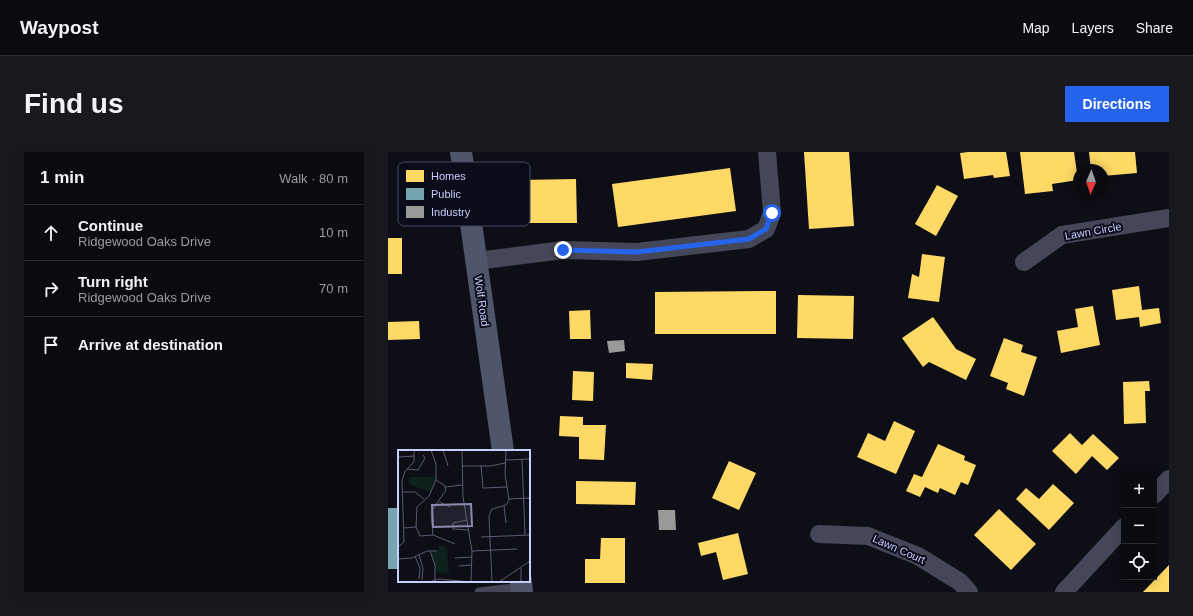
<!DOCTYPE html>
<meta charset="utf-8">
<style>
:root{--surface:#0a0b10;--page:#18191e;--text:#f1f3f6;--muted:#999b9f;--line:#2a2b30;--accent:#2563eb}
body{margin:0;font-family:Helvetica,sans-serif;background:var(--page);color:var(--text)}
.controls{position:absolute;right:12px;bottom:12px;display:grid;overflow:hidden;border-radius:0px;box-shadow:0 2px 10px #0003}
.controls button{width:36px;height:36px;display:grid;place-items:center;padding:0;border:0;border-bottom:1px solid var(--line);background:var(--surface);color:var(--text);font:20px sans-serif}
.compass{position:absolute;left:685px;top:12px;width:36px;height:36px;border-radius:50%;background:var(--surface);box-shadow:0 2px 10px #0003;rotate:182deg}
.stop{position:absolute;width:12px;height:12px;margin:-9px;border:3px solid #2563eb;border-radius:50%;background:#fff}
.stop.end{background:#2563eb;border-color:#fff;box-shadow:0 1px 4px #0008}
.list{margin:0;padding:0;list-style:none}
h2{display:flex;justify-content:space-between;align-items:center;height:52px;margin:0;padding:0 16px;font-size:17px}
h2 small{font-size:13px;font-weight:400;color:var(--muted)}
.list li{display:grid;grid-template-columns:26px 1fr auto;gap:12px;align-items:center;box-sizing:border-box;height:56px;padding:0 16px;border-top:1px solid var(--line)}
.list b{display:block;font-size:15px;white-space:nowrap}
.list p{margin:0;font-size:13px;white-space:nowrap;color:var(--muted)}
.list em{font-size:13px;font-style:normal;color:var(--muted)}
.icon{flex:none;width:22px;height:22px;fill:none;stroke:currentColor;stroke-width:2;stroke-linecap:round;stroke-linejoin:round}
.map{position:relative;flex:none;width:781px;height:440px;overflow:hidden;border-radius:0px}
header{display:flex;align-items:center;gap:24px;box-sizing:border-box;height:56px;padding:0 20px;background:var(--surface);border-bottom:1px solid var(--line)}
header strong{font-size:19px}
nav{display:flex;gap:22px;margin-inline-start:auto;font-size:14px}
.intro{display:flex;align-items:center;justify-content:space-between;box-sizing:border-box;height:96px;padding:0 24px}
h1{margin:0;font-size:28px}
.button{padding:10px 18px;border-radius:0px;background:var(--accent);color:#fff;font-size:14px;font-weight:700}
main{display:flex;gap:24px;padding:0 24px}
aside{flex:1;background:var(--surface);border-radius:0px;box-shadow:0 2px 10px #0003}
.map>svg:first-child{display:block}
.homes{fill:#ffd966}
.public{fill:#76a5af}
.industry{fill:#999}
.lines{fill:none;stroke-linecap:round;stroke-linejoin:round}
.lane{stroke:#444757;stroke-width:9}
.street{stroke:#444757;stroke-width:18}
.secondary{stroke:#4f556a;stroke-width:22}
.route{stroke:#2563eb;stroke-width:5}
.labels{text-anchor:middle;stroke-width:4;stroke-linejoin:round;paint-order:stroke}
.street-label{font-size:11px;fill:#c8cefc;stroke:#0b0c1a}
.inset-road{fill:none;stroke:#585b72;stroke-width:1}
.view{fill:#878bac;fill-opacity:0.15;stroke:#878bac;stroke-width:2}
.inset-edge{fill:none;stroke:#c8cefc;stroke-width:2}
.key{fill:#0b0c1a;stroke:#44465e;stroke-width:1}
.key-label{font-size:11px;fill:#c8cefc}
</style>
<header>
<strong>Waypost</strong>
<nav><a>Map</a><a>Layers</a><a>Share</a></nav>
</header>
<div class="intro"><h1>Find us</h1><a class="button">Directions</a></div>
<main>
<aside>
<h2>1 min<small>Walk · 80 m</small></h2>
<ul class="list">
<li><svg class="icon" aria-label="ahead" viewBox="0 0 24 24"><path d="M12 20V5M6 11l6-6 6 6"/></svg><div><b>Continue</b><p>Ridgewood Oaks Drive</p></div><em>10 m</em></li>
<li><svg class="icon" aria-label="right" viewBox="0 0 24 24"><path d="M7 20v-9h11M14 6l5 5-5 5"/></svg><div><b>Turn right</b><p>Ridgewood Oaks Drive</p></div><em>70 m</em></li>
<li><svg class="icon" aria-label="arrive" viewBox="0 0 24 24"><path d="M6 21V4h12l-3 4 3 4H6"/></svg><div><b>Arrive at destination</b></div></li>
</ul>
</aside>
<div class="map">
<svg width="781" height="440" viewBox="0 0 781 440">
<rect width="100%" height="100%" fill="#0e0f16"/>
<g class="homes">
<path d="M416,0H461L466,74L421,77Z"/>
<path d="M580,0H618L622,24L606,26L605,23L576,27L572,1Z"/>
<path d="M632,0H686L690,28L664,32L665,39L637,42Z"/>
<path d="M701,0H747L749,21L715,24V18H703Z"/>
<path d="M342,16L348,59L230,75L224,32Z"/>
<path d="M188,27L189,71H132L131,28Z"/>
<path d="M549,33L570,44L548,84L527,72Z"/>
<rect x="0" y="86" width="14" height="36"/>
<path d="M534,102L557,105L551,150L520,146L524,122L531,125Z"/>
<path d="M751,134L754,158L771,156L773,171L752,175L751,165L728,168L724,138Z"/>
<path d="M388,139V182H267V140Z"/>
<path d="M410,143L466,144L465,187L409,186Z"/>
<path d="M705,154L712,193L673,201L669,179L690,175L687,157Z"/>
<path d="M202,158L203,187H182L181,159Z"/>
<path d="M545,165L568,197L588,207L578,228L541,210L535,215L514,186Z"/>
<path d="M31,169L32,187L0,188V170Z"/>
<path d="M616,186L635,193L633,200L649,205L636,244L618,237L620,231L602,224Z"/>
<path d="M238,211L265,212L264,228L238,226Z"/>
<path d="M185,219L206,220L205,249L184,248Z"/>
<path d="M761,229L762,239H757L758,271L736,272L735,230Z"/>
<path d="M172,264L195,265V273H218L216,308L191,307V285L171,284Z"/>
<path d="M506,269L527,279L508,322L469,305L480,281L497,289Z"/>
<path d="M682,281L694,293L705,282L731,306L719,318L704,304L688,322L664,299Z"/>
<path d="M550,292L577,304L576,308L588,313L580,333L573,330L567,343L552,336L550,341L537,335L532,345L518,339L526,322L534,325Z"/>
<path d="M341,309L368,321L351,358L324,346Z"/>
<path d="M188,329L248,330L247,353L188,352Z"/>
<path d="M665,332L686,351L661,378L628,347L638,336L651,347Z"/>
<path d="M611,357L648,392L623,418L586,383Z"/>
<path d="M350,381L360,422L335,428L328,400L313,404L310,391Z"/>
<path d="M213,386H237V431H197V407H212Z"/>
<path d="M781,413V440H755Z"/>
</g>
<rect class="public" x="0" y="356" width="11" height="61"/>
<g class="industry">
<path d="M236,188L237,199L221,201L219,189Z"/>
<path d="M270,358H287L288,378H271Z"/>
</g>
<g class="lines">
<path class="lane" d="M91,440L133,435"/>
<g class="street">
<path d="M88,109L175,98L249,100L361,87L378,77L384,61L379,0"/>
<path d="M636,110L674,83L781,66"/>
<path d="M766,343L781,327"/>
<path d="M431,382L480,384L530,404L572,430L581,440"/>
<path d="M676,440L736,375"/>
</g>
<g class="secondary">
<path d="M73,0L115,299"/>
<path d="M133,429L134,440"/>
</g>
</g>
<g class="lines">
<path class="route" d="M175,98L249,100L361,87L378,77L384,61"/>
</g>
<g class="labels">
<g class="street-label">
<text transform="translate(705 79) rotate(-10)" y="4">Lawn Circle</text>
<text transform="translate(94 149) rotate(82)" y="4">Wolf Road</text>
<text transform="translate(511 397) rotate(24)" y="4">Lawn Court</text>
</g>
</g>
<g transform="translate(10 298)">
<rect width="132" height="132" fill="#0e0f16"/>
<path d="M11,27H38V28L32,42L11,34ZM41,95L47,96L49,100L51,124L38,122L33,102L40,100Z" fill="#0f211d"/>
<path class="inset-road" d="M45,0L50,16M64,0L65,47L74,101L73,132M0,7L17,6M124,9L127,85M108,10L132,9M83,15L85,38L109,37M64,16H93L107,13M9,19L20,20L27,8L25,5M47,37L64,35M5,42H17L26,49M111,49L132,48M41,52L52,57M106,56L108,73M69,70L55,73V79L70,80M6,78L18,77M35,85L33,62L48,40L46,35L38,30M35,85L57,94M22,86L18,77L19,57L31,46L38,30V14L33,0M22,86L35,85M83,87L132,85M0,97L6,92L4,31L7,21L16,12V0M32,101L37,115V130M74,101L119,99M21,105L25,118L24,130M17,106L22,118L21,129M57,108L74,107M0,109L14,108L29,101H39M61,116L74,115M123,118V132M31,132L41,129L73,132M94,132L91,66L94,59L108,55L111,50L107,24L108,0M101,132L132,111"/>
<path class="view" d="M73,54L74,76L35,77L34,55Z"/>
<rect width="132" height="132" class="inset-edge"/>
</g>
<rect x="10" y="10" width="132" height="64" rx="6" class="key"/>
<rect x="18" y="18" width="18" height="12" fill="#ffd966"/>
<rect x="18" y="36" width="18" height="12" fill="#76a5af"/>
<rect x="18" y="54" width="18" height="12" fill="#999"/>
<g class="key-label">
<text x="43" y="28">Homes</text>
<text x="43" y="46">Public</text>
<text x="43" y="64">Industry</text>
</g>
</svg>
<div class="controls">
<button>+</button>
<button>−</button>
<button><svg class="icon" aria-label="locate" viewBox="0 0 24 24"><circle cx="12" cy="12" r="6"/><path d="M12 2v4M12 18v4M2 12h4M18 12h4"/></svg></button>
</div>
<svg class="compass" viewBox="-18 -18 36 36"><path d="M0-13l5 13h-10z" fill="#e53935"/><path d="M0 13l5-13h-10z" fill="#999b9f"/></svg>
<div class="stop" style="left:384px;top:61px"></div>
<div class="stop end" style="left:175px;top:98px"></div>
</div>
</main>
